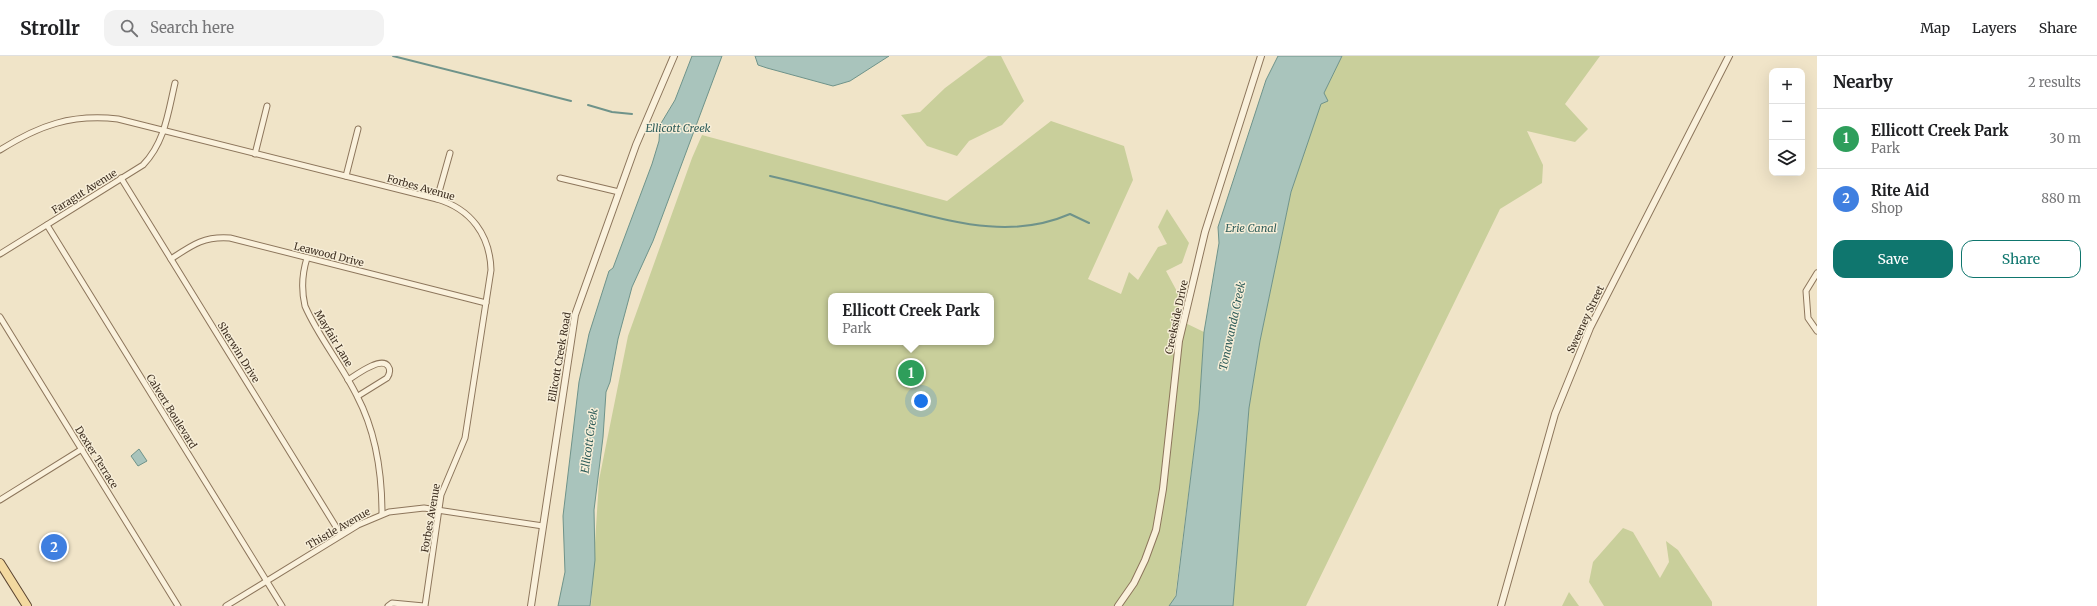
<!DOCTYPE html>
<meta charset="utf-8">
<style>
:root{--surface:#fff;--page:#f2f2f2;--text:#202124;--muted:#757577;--line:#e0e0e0;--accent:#0f766e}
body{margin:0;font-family:Merriweather,serif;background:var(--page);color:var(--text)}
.controls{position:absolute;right:12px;top:12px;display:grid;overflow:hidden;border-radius:8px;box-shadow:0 4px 16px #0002}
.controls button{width:36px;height:36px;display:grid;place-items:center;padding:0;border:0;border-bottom:1px solid var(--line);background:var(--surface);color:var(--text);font:20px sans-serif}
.you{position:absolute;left:921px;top:345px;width:14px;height:14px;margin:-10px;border:3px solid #fff;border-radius:50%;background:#1a73e8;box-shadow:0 0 0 6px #1a73e833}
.badge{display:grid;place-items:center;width:26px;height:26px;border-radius:50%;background:var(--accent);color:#fff;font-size:13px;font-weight:700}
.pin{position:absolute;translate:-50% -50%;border:2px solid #fff;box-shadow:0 1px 4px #0006}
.popup{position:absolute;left:828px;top:237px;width:166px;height:52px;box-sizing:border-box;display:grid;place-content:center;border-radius:8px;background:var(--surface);filter:drop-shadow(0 1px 3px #0005);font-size:13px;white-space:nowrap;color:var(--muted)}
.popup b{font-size:15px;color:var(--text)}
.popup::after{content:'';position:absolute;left:50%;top:100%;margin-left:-8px;border:8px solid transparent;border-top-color:var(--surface)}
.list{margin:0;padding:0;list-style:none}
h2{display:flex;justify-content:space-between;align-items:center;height:52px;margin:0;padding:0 16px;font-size:17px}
h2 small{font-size:13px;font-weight:400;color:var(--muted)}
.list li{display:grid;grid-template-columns:26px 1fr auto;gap:12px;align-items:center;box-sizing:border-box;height:60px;padding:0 16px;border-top:1px solid var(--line)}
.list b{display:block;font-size:15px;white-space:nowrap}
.list p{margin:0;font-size:13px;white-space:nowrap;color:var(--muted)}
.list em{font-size:13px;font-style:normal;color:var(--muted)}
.actions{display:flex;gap:8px;padding:12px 16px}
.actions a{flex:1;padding:9px 0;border:1px solid var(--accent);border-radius:12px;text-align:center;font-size:14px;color:var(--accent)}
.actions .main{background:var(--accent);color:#fff}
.icon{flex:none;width:22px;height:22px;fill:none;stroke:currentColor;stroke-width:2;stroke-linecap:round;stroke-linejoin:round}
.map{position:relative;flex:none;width:1817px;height:550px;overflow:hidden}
header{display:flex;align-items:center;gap:24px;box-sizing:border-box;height:56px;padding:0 20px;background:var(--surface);border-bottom:1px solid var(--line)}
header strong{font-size:19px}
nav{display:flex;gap:22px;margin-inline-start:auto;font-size:14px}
.search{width:280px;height:36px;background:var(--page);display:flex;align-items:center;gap:10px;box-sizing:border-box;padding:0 14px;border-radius:12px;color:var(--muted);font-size:15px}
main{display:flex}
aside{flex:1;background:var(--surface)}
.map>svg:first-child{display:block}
.green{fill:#c9cf9b;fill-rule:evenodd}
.water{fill:#a9c4bc;stroke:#6f938a}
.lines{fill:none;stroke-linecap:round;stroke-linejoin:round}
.stream{stroke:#6f938a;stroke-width:2}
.minor-casing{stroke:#8d765c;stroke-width:7}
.tertiary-casing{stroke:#8d765c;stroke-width:8}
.primary-casing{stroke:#5b4430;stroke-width:10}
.minor{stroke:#faf1dc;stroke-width:5}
.tertiary{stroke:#faf1dc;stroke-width:6}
.primary{stroke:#f3d9a0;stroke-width:8}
.labels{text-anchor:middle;stroke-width:3;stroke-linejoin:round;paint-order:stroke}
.street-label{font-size:10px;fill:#3d2e20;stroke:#f7eed8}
.water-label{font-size:11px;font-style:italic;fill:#2f5d5a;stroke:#f7eed8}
</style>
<header>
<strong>Strollr</strong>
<div class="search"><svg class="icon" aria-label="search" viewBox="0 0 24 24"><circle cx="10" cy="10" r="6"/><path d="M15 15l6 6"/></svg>Search here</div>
<nav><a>Map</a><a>Layers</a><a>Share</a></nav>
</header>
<main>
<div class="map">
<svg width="1817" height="550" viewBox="0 0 1817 550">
<rect width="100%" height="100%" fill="#f0e4c8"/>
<g class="green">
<path d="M988,0H1001L1024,45L1002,69L969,85L957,100L927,90L901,59L920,56L945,32Z"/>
<path d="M1342,0H1600L1565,48L1588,73L1575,86L1527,75L1543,109L1542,127L1500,153L1306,550H1233L1249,352L1260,285L1291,136L1324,37Z"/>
<path d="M1051,65L1124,90L1133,124L1088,223L1121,238L1129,216L1138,224L1158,191L1167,188L1158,171L1167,153L1189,187L1182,207L1166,215L1180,241L1177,263L1204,276L1199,354L1174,550H591L599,424L628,280L692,102L702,79L947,145ZM831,240H991V286H831Z"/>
<path d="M1623,472L1633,476L1660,522L1669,506L1666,485L1678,494L1712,546V550H1604L1589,526L1593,506Z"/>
<path d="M1569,536L1579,550H1562Z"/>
</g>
<g class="water">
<path d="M692,0H722L653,185L632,231L618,283L610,326L606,336L603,381L594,454L595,504L590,550H558L565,516L563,460L579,326L589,278L609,215L613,212L652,108L659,85L660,69L675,44Z"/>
<path d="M755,0H889L850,25L833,30L767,12L758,9Z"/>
<path d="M1278,0H1342L1324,37L1328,45L1321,48L1291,136L1260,285L1249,352L1233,550H1169L1176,540L1199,354L1204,276L1219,187L1218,171L1266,24Z"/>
<path d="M139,393L147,405L138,410L131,400Z"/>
</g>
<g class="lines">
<g class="stream">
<path d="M393,0L571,45"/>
<path d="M588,49L612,56L632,58"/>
<path d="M770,120C809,129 847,139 886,149C948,164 1008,185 1070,158L1089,167"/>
</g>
<defs>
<g id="minor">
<path d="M0,94C40,69 71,58 118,63L437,143C471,153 490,179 491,214L465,382L441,439L425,550"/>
<path d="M255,98L267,50"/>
<path d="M346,120L358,73"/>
<path d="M121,122L341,479"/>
<path d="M560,122L619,136"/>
<path d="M437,143L450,97"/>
<path d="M47,169L282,550"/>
<path d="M0,198L143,109C165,86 168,57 175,27"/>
<path d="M307,202C302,218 301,233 305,250C319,282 342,309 357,340C376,376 382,417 382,458"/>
<path d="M171,203C192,189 204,180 230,182L486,247"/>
<path d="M1817,217L1806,235L1808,262L1817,275"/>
<path d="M0,261L178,550"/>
<path d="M348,324C356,319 381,300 388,310C391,314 389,319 387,322L358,340"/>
<path d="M0,444L82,393"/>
<path d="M226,550L358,469L389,456L424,452L543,470"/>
<path d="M388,550L392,547L424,550"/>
</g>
<g id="tertiary">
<path d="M531,550L575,259L636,89L674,0"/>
<path d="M1118,550L1134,527L1145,504L1156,474L1163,433L1179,285L1205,176L1261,0"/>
<path d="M1501,550L1555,358L1590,272L1729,0"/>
</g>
<path id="primary" d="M0,507L27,550"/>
</defs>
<use href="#minor" class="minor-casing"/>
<use href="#tertiary" class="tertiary-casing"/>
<use href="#primary" class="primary-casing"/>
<use href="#minor" class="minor"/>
<use href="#tertiary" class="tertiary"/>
<use href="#primary" class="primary"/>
</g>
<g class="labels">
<g class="street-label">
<text transform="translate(421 131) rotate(16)" y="4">Forbes Avenue</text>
<text transform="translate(84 135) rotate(-32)" y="4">Faragut Avenue</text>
<text transform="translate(329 198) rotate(14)" y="4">Leawood Drive</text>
<text transform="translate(1176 261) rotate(-78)" y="4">Creekside Drive</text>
<text transform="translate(1585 263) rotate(-65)" y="4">Sweeney Street</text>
<text transform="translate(334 282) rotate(59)" y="4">Mayfair Lane</text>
<text transform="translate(239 296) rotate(58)" y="4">Sherwin Drive</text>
<text transform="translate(559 301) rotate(-80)" y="4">Ellicott Creek Road</text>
<text transform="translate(172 355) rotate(58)" y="4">Calvert Boulevard</text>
<text transform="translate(97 401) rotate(58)" y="4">Dexter Terrace</text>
<text transform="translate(430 462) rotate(-80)" y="4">Forbes Avenue</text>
<text transform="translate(338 472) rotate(-30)" y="4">Thistle Avenue</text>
</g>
<g class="water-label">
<text x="678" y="76">Ellicott Creek</text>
<text x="1251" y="176">Erie Canal</text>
<text transform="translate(1232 270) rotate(-78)" y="4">Tonawanda Creek</text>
<text transform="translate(589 385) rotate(-82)" y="4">Ellicott Creek</text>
</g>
</g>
</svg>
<div class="controls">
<button>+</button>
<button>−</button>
<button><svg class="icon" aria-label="layers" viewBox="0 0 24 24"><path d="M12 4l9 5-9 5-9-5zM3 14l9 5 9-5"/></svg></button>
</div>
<div class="you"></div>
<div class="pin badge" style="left:911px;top:317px;background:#2e9e5b">1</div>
<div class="popup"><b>Ellicott Creek Park</b>Park</div>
<div class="pin badge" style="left:54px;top:491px;background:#3f7fe0">2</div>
</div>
<aside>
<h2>Nearby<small>2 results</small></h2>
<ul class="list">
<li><span class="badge" style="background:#2e9e5b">1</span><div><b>Ellicott Creek Park</b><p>Park</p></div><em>30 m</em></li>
<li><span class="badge" style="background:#3f7fe0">2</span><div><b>Rite Aid</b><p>Shop</p></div><em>880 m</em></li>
</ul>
<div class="actions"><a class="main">Save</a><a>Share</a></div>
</aside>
</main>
